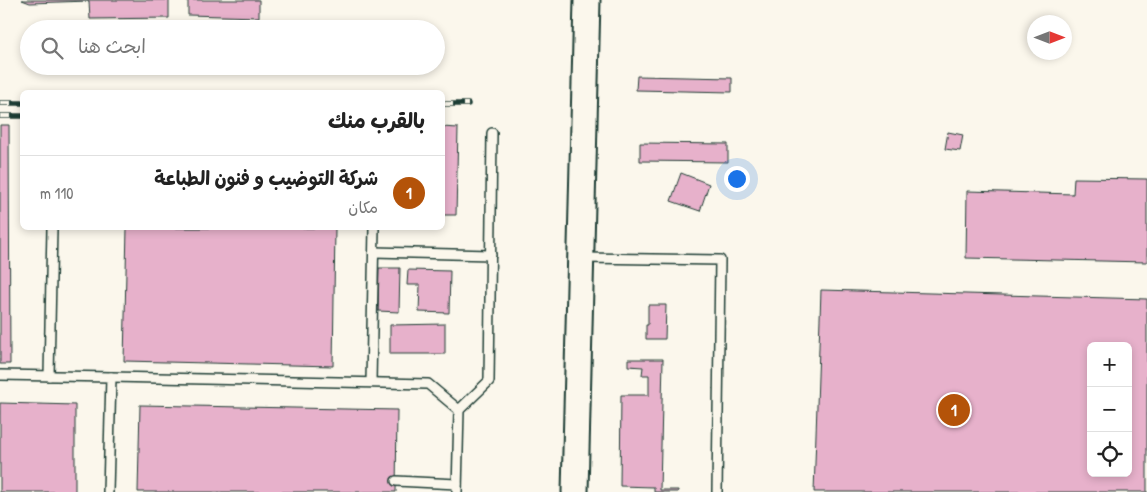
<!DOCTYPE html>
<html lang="ar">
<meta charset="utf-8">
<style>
:root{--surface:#fff;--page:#f2f2f2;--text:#222;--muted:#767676;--line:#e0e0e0;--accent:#b45309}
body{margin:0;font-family:"Patrick Hand","Playpen Sans Arabic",sans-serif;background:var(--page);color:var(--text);direction:rtl}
.controls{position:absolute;right:15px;bottom:15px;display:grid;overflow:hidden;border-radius:8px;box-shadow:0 2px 8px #0003}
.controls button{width:45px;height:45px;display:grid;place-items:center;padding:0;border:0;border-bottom:1px solid var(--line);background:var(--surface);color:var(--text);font:25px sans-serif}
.compass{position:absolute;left:1027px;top:15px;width:45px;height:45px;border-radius:50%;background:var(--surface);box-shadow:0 2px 8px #0003;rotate:90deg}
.you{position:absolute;left:736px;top:178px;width:18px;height:18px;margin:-12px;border:4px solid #fff;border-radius:50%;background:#1a73e8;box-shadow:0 0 0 8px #1a73e833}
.badge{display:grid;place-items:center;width:32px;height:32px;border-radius:50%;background:var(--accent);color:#fff;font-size:16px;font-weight:700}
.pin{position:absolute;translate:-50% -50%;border:2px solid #fff;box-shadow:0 1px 5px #0006}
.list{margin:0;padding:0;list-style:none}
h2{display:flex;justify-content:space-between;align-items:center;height:65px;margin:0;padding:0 20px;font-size:21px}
h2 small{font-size:16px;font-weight:400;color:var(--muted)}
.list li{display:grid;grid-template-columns:32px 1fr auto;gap:15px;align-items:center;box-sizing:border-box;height:75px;padding:0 20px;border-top:1px solid var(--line)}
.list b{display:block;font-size:19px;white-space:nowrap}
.list p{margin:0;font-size:16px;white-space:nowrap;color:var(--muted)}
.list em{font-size:16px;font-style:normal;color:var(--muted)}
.icon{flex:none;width:28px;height:28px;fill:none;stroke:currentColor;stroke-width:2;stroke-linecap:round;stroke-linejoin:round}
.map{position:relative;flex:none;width:1147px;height:492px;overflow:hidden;direction:ltr}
.search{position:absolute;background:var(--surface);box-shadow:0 2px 8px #0003;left:20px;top:20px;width:425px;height:55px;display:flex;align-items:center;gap:12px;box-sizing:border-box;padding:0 18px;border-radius:28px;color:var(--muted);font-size:19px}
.panel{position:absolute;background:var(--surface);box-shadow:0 2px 8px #0003;left:20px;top:90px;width:425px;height:140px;border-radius:8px;direction:rtl}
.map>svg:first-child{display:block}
.building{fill:#e7b1cb;stroke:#1f3d34;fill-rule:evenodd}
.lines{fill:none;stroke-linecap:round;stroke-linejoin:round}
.service-casing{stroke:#1f3d34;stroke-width:12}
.secondary-casing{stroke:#1f3d34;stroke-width:29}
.service{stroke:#fbf7ec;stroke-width:9}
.secondary{stroke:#fbf7ec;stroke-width:25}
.rail-casing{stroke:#1f3d34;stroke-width:5.5}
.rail{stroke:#fbf7ec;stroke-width:4;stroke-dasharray:11;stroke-linecap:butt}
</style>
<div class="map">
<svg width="1147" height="492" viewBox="0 0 1147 492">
<rect width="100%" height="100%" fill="#fbf7ec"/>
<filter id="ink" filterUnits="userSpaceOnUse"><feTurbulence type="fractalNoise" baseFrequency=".02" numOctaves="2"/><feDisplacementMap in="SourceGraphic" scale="10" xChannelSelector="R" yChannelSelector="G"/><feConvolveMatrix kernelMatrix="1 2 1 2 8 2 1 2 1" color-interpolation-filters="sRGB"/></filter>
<g filter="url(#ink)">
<g class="building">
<path d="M22,0H169V18L90,19L89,1L30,3Z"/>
<path d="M188,0H259V17L188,15Z"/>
<path d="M637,76L732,78V92L636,90Z"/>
<path d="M0,125H9L10,364H0Z"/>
<path d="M442,127L458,128L456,215H442Z"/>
<path d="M948,132L963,135L960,151L945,149Z"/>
<path d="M640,143L728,144V162L640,161Z"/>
<path d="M681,173L709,184L700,211L671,201Z"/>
<path d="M1074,178L1147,179V262L966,258L967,191L1073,194Z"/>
<path d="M127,228H335L333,366L124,361Z"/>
<path d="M379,268H400L399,312L378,311Z"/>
<path d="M408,270L450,271L449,313L419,312L420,285H407Z"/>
<path d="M821,290L1147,299V492H814ZM1091,346H1128V473H1091Z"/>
<path d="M648,305H666L665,339H646V325H648Z"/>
<path d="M445,324V354H390V325Z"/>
<path d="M628,359H663L660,490H678V492H654V487L620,486L621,395H649V375H642L643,367L628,366Z"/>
<path d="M0,403L75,405V492H0Z"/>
<path d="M140,405L397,410L396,492H138Z"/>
</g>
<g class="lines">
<defs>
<g id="service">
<path d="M374,252L491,255"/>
<path d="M583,258L720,260L717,492"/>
<path d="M0,375L111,377L108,492"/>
<path d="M49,376L52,228"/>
<path d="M111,377L428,384L459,410L457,492"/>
<path d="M371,382L374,228"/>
<path d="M459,410L489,381L492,133"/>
<path d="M396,481L457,484"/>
</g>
<path id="secondary" d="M575,492L587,0"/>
</defs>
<use href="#service" class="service-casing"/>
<use href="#secondary" class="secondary-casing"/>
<use href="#service" class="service"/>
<use href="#secondary" class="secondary"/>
<defs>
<g id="rail">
<path d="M0,103H22"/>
<path d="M442,104H468"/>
<path d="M0,116H22"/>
</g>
</defs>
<use href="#rail" class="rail-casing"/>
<use href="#rail" class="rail"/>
</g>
</g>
</svg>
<div class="controls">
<button>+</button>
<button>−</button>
<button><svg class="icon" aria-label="locate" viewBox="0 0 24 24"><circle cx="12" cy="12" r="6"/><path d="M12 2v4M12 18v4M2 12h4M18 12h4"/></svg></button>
</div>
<svg class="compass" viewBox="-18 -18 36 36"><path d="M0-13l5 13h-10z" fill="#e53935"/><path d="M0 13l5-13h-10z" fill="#767676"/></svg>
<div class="you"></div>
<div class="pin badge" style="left:954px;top:410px">1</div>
<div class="search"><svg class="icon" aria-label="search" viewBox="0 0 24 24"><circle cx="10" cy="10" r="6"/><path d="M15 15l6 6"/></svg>ابحث هنا</div>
<section class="panel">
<h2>بالقرب منك<small></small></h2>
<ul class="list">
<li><span class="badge">1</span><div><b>شركة التوضيب و فنون الطباعة</b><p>مكان</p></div><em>110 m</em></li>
</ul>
</section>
</div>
